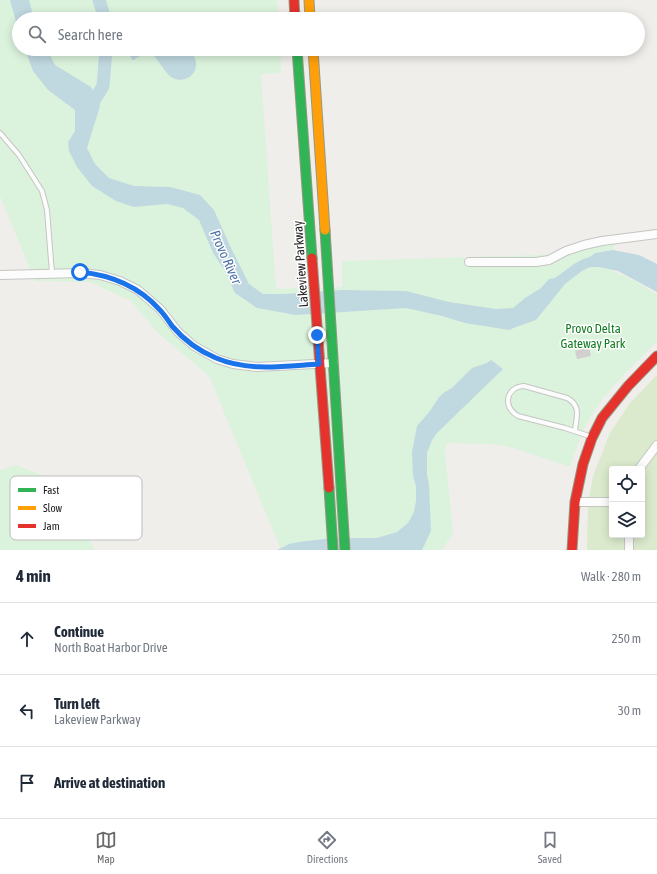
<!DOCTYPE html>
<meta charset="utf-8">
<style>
:root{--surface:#fff;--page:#f2f2f3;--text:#1f2937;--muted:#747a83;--line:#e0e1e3;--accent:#6a6968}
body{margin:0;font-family:"Asap Condensed",sans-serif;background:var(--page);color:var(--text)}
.controls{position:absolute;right:12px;bottom:12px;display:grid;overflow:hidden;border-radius:4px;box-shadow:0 2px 10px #0003}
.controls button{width:36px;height:36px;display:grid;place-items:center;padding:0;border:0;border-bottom:1px solid var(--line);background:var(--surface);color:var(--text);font:20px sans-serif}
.stop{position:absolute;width:12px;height:12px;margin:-9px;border:3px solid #1a73e8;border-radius:50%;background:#fff}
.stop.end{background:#1a73e8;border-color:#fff;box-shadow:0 1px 4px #0008}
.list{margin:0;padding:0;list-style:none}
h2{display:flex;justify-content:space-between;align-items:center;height:52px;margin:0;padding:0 16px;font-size:17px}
h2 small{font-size:13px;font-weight:400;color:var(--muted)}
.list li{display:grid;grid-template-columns:26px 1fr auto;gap:12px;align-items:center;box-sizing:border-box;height:72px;padding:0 16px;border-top:1px solid var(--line)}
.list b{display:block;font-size:15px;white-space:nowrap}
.list p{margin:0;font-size:13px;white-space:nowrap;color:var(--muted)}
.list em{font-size:13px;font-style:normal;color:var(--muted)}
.icon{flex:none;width:22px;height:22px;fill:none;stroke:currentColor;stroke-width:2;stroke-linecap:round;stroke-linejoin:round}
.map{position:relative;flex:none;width:657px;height:550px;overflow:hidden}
.search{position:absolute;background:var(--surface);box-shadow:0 2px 10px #0003;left:12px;right:12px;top:12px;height:44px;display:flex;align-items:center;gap:10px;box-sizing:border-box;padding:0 14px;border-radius:22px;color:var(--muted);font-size:15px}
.sheet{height:268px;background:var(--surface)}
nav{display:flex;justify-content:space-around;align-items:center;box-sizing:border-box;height:56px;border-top:1px solid var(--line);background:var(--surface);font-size:11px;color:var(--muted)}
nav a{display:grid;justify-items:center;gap:2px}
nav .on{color:var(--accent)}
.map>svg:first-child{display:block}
.grass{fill:#dbeacc;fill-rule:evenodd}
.park{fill:#dbf3dc}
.water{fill:#c0d8e0}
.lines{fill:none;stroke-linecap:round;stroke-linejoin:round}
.river{stroke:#c0d8e0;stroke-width:13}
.building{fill:#d2d0ce}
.lane-casing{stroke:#c5c5c3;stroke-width:6}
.street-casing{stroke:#c5c5c3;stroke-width:10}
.fast-casing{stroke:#969983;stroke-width:11}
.slow-casing{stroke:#969983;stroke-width:11}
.jam-casing{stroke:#969983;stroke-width:11}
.lane{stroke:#fdfcfc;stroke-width:4}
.street{stroke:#fdfcfc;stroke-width:8}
.fast{stroke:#30b455;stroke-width:9}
.slow{stroke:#ff9f0a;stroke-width:9}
.jam{stroke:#e5322d;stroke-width:9}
.route{stroke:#1a73e8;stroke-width:5}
.labels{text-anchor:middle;stroke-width:3;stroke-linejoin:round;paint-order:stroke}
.street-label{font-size:13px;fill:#222;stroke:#fff}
.park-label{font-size:13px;fill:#137c22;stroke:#fff}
.water-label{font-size:14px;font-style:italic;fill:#4f75a5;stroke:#fff}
.key{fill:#fff;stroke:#bdbdbd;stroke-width:1}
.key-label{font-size:11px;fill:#222}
</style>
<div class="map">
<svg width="657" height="550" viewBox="0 0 657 550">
<rect width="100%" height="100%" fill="#efeeeb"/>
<path class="grass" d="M657,375V550H587L588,506L593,476L610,433L630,403ZM612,469H642V535H612Z"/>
<g class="park">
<path d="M0,0H277L278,19H19V49H280L281,73L261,74L276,289L342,287V261L569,254L583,248L614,241V270L611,271C627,276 643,285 657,295V341C634,365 607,389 590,418C581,433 576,450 570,467L513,448L499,445L489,444L447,443L445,451L453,533L442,550H281L209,376L157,332L131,301L90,282L35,281L0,196Z"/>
<path d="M16,465L58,481L76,507L94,550H0V470Z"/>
</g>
<g class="water">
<path d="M10,0H29L34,19H19V32Z"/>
<path d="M25,49H47L55,65L91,87L100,106L87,148L95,164L109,178L134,186L170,187L200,195L214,210L230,246L249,284L263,294H285L342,290L406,291L449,302L496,309L513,308L525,298L541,288L549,279L555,278L574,264L583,259L590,257L595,253L613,250L618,251L639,255L657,264V292L618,271L599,267H590L582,271L565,284L536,320L516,327L509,330L465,323L442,316L406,308L296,315L257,308L235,293L224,269L213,253L199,220L183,208L167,204L134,207L116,201L92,186L77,167L69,151L68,142L75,131V110L48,90L33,71Z"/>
<path d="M130,49H189C192,53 196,58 196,63C197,77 182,84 171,77C165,72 160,63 155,57C148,51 141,54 134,60H132L130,55Z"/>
<path d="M491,360L503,369L437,433L432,440L427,453V475L429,484L431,530L430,533L422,550H277L289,544L299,542L333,538H377L397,532L408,523L414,512L416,501V486L413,476L412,452L417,426L430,411L439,397L445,392L452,388L472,368L487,363Z"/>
</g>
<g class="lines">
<g class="river">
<path d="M99,0L105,19"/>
<path d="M87,112L103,86L106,49"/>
</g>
</g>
<path class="building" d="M589,347L591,356L577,359L575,351Z"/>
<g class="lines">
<defs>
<g id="lane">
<path d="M0,133L19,155L42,191L47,210L52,273"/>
<path d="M575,431C576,418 582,406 567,398L524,386C506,387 502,407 518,416L565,428L592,437"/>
</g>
<g id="street">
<path d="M469,262H536L549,260L566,251L584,245L602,241L657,234"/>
<path d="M0,275L81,273L100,275L120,281L138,290L153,303L160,309L178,332L194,346L217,359L233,364L257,367L334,363"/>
<path d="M639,469L657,445"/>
<path d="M575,502H612"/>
<path d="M629,550V535"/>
</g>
<g id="fast">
<path d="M297,49L312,258"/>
<path d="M325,230L345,550"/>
<path d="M329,488L333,550"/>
</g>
<g id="slow">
<path d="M309,0L310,19"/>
<path d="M313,49L325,230"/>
</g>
<g id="jam">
<path d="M294,0L295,19"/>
<path d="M312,258L329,488"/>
<path d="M572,550L575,502L583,464L592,438L602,418L628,386L657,356"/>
</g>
</defs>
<use href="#lane" class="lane-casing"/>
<use href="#street" class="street-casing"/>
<use href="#fast" class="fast-casing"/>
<use href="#slow" class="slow-casing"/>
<use href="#jam" class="jam-casing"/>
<use href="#lane" class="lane"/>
<use href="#street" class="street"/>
<use href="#fast" class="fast"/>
<use href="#slow" class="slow"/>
<use href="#jam" class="jam"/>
</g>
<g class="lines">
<path class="route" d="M80,272C111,275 138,286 159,309C164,314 168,320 172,326C184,340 199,351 216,358C249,372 285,366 319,364L317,335"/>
</g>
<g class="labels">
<g class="street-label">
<text transform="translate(300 264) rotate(-94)" y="5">Lakeview Parkway</text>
</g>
<g class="park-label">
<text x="593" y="333">Provo Delta<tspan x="593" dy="15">Gateway Park</tspan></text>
</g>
<g class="water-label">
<text transform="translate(226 257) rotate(66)" y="5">Provo River</text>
</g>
</g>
<rect x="10" y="476" width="132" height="64" rx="6" class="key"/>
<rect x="18" y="488" width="18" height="4" fill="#30b455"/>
<rect x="18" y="506" width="18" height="4" fill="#ff9f0a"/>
<rect x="18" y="524" width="18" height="4" fill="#e5322d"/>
<g class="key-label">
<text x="43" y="494">Fast</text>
<text x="43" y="512">Slow</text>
<text x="43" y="530">Jam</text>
</g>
</svg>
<div class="controls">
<button><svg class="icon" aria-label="locate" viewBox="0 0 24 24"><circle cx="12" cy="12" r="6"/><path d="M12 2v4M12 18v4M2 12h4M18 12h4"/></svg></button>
<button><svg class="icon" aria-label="layers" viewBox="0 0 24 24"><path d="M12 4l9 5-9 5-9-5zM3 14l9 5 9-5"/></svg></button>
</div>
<div class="stop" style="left:80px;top:272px"></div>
<div class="stop end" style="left:317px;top:335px"></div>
<div class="search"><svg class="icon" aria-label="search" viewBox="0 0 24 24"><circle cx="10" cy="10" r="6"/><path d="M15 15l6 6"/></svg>Search here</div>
</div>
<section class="sheet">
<h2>4 min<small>Walk · 280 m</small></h2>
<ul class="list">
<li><svg class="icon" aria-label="ahead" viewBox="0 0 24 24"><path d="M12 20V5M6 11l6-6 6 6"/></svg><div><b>Continue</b><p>North Boat Harbor Drive</p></div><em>250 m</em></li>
<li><svg class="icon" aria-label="left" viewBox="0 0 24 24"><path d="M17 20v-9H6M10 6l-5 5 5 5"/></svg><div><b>Turn left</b><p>Lakeview Parkway</p></div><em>30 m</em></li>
<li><svg class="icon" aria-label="arrive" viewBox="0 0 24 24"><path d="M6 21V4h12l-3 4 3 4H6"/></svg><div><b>Arrive at destination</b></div></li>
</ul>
</section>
<nav>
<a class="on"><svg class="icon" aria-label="map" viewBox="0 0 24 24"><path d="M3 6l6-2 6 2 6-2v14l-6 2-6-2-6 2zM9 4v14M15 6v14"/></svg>Map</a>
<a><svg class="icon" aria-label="directions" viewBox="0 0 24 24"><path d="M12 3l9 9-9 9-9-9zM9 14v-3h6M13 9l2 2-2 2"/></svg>Directions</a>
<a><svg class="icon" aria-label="saved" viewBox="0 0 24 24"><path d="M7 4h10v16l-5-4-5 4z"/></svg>Saved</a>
</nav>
